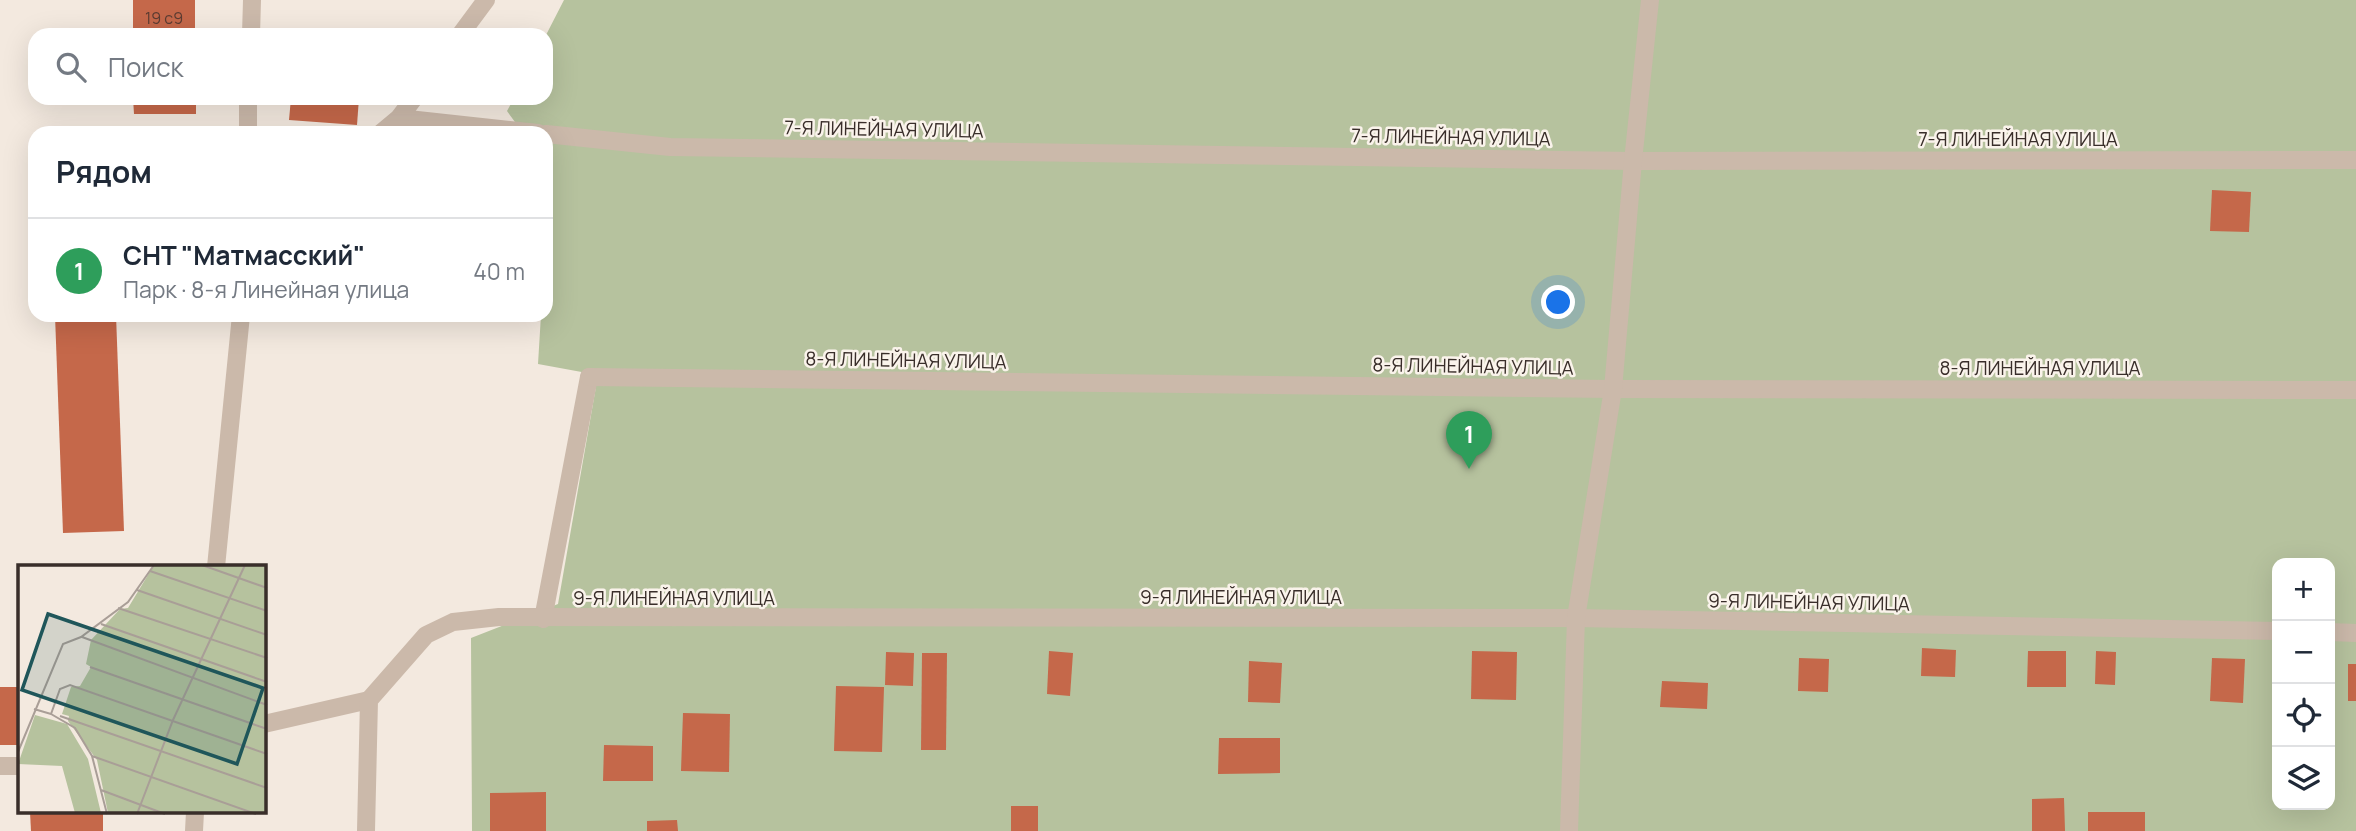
<!DOCTYPE html>
<html lang="ru">
<meta charset="utf-8">
<style>
:root{--surface:#fff;--page:#f6f6f7;--text:#1f2937;--muted:#747a83;--line:#e0e1e3;--accent:#1f565a}
body{margin:0;font-family:Manrope,sans-serif;background:var(--page);color:var(--text)}
.controls{position:absolute;right:21px;bottom:21px;display:grid;overflow:hidden;border-radius:14px;box-shadow:0 7px 28px #0002}
.controls button{width:63px;height:63px;display:grid;place-items:center;padding:0;border:0;border-bottom:2px solid var(--line);background:var(--surface);color:var(--text);font:35px sans-serif}
.you{position:absolute;left:1559px;top:303px;width:24px;height:24px;margin:-18px;border:5px solid #fff;border-radius:50%;background:#1a73e8;box-shadow:0 0 0 10px #1a73e833}
.badge{display:grid;place-items:center;width:46px;height:46px;border-radius:50%;background:var(--accent);color:#fff;font-size:23px;font-weight:700}
.pin{position:absolute;translate:-50% -58px;filter:drop-shadow(0 2px 4px #0008)}
.pin::after{content:'';position:absolute;top:37px;width:24px;height:21px;background:inherit;clip-path:polygon(0 0,100% 0,50% 100%)}
.list{margin:0;padding:0;list-style:none}
h2{display:flex;justify-content:space-between;align-items:center;height:91px;margin:0;padding:0 28px;font-size:30px}
h2 small{font-size:23px;font-weight:400;color:var(--muted)}
.list li{display:grid;grid-template-columns:46px 1fr auto;gap:21px;align-items:center;box-sizing:border-box;height:105px;padding:0 28px;border-top:2px solid var(--line)}
.list b{display:block;font-size:26px;white-space:nowrap}
.list p{margin:0;font-size:23px;white-space:nowrap;color:var(--muted)}
.list em{font-size:23px;font-style:normal;color:var(--muted)}
.icon{flex:none;width:38px;height:38px;fill:none;stroke:currentColor;stroke-width:2;stroke-linecap:round;stroke-linejoin:round}
.map{position:relative;flex:none;width:2356px;height:831px;overflow:hidden}
.search{position:absolute;background:var(--surface);box-shadow:0 7px 28px #0002;left:28px;top:28px;width:525px;height:77px;display:flex;align-items:center;gap:18px;box-sizing:border-box;padding:0 24px;border-radius:21px;color:var(--muted);font-size:26px}
.panel{position:absolute;background:var(--surface);box-shadow:0 7px 28px #0002;left:28px;top:126px;width:525px;height:196px;border-radius:21px}
.map>svg:first-child{display:block}
.green{fill:#b6c29e;fill-rule:evenodd}
.building{fill:#c5684a}
.lines{fill:none;stroke-linecap:round;stroke-linejoin:round}
.service{stroke:#cbb9aa;stroke-width:18}
.minor{stroke:#cbb9aa;stroke-width:18}
.labels{text-anchor:middle;stroke-width:5;stroke-linejoin:round;paint-order:stroke}
.number-label{font-size:16px;fill:#5c3c32}
.street-label{font-size:19px;fill:#392e2a;stroke:#faf3eb}
.inset-road{fill:none;stroke:#a99e97;stroke-width:2}
.view{fill:#1f565a;fill-opacity:0.15;stroke:#1f565a;stroke-width:3.5}
.inset-edge{fill:none;stroke:#392e2a;stroke-width:3.5}
</style>
<div class="map">
<svg width="2356" height="831" viewBox="0 0 2356 831">
<rect width="100%" height="100%" fill="#f3e9df"/>
<path class="green" d="M564,0H2356V831H472L471,638L558,604L598,375L538,364L541,315H546V223L549,169L546,165V133H523L507,111L514,98H546V35ZM2277,563H2330V805H2277Z"/>
<g class="building">
<rect x="133" y="0" width="62" height="35"/>
<path d="M133,98H196V114H134Z"/>
<path d="M291,98H359L357,125L289,120Z"/>
<path d="M2212,190L2251,192L2249,232L2210,231Z"/>
<path d="M55,315H116L124,531L63,533Z"/>
<path d="M1922,648L1956,650L1955,677L1921,676Z"/>
<path d="M1049,651L1073,653L1070,696L1047,694Z"/>
<path d="M1472,651L1517,652L1516,700L1471,699Z"/>
<path d="M2028,651H2066V687H2027Z"/>
<path d="M2096,651L2116,652L2115,685L2095,684Z"/>
<path d="M886,652L914,653L913,686L885,685Z"/>
<path d="M922,653H947L946,750H921Z"/>
<path d="M1799,658L1829,659L1828,692L1798,691Z"/>
<path d="M2212,658L2245,659L2243,703L2210,701Z"/>
<path d="M1249,661L1282,663L1280,703L1248,702Z"/>
<rect x="2348" y="664" width="8" height="37"/>
<path d="M1662,681L1708,683L1707,709L1660,707Z"/>
<path d="M836,686L884,687L882,752L834,751Z"/>
<rect x="0" y="687" width="19" height="58"/>
<path d="M683,713L730,714L729,772L681,771Z"/>
<path d="M1219,738H1280V773L1218,774Z"/>
<path d="M604,745L653,746V781H603Z"/>
<path d="M546,792V831H490V793Z"/>
<path d="M2064,798L2065,831H2032V799Z"/>
<rect x="1011" y="806" width="27" height="25"/>
<path d="M30,812H103V831H31Z"/>
<rect x="2088" y="812" width="57" height="19"/>
<path d="M677,820L678,831H647V821Z"/>
</g>
<g class="lines">
<g class="service">
<path d="M251,35L252,0"/>
<path d="M248,133V98"/>
<path d="M543,619L589,377"/>
<path d="M264,724L369,700"/>
<path d="M0,766H19"/>
</g>
<g class="minor">
<path d="M460,35L486,0"/>
<path d="M399,118L538,133"/>
<path d="M381,133L399,118L414,98"/>
<path d="M546,134L670,147L1633,161L2356,160"/>
<path d="M589,377L1613,389L2356,390"/>
<path d="M216,567L241,315"/>
<path d="M2330,632L2356,633"/>
<path d="M194,831L195,812"/>
<path d="M366,831L369,700L426,635L453,622L499,617L1576,618L2277,631"/>
<path d="M1569,831L1576,618L1613,389L1633,161L1650,0"/>
</g>
</g>
<g class="labels">
<g class="number-label">
<text x="164" y="24">19 с9</text>
</g>
<g class="street-label">
<text transform="translate(884 129) rotate(1)" y="7">7-Я ЛИНЕЙНАЯ УЛИЦА</text>
<text transform="translate(1451 137) rotate(1)" y="7">7-Я ЛИНЕЙНАЯ УЛИЦА</text>
<text x="2018" y="146">7-Я ЛИНЕЙНАЯ УЛИЦА</text>
<text transform="translate(906 360) rotate(1)" y="7">8-Я ЛИНЕЙНАЯ УЛИЦА</text>
<text transform="translate(1473 366) rotate(1)" y="7">8-Я ЛИНЕЙНАЯ УЛИЦА</text>
<text x="2040" y="375">8-Я ЛИНЕЙНАЯ УЛИЦА</text>
<text x="1241" y="604">9-Я ЛИНЕЙНАЯ УЛИЦА</text>
<text x="674" y="605">9-Я ЛИНЕЙНАЯ УЛИЦА</text>
<text transform="translate(1809 602) rotate(1)" y="7">9-Я ЛИНЕЙНАЯ УЛИЦА</text>
</g>
</g>
<g transform="translate(18 565)">
<rect width="248" height="248" fill="#f3e9df"/>
<path d="M136,0H248V248H90L79,195L50,156L51,151L44,149L53,122L62,121L73,102L68,99L73,75L102,44L110,43ZM17,150L49,159L70,194L83,248H57L44,201L0,199Z" fill="#b6c29e"/>
<path class="inset-road" d="M184,0L249,23M132,6L249,46M119,25L249,70M100,43L249,93M83,59L249,117M64,72L249,140M72,102L249,164M16,144L33,149L42,124L52,120L249,189M33,149L57,163L74,191L89,249M42,151L249,223M0,187L45,79L63,72L110,37L136,0M74,191L238,249M83,225L147,249M119,249L155,155L227,0"/>
<path class="view" d="M30,49L245,123L219,199L4,125Z"/>
<rect width="248" height="248" class="inset-edge"/>
</g>
</svg>
<div class="controls">
<button>+</button>
<button>−</button>
<button><svg class="icon" aria-label="locate" viewBox="0 0 24 24"><circle cx="12" cy="12" r="6"/><path d="M12 2v4M12 18v4M2 12h4M18 12h4"/></svg></button>
<button><svg class="icon" aria-label="layers" viewBox="0 0 24 24"><path d="M12 4l9 5-9 5-9-5zM3 14l9 5 9-5"/></svg></button>
</div>
<div class="you"></div>
<div class="pin badge" style="left:1469px;top:469px;background:#2e9e5b">1</div>
<div class="search"><svg class="icon" aria-label="search" viewBox="0 0 24 24"><circle cx="10" cy="10" r="6"/><path d="M15 15l6 6"/></svg>Поиск</div>
<section class="panel">
<h2>Рядом<small></small></h2>
<ul class="list">
<li><span class="badge" style="background:#2e9e5b">1</span><div><b>СНТ &quot;Матмасский&quot;</b><p>Парк · 8-я Линейная улица</p></div><em>40 m</em></li>
</ul>
</section>
</div>
